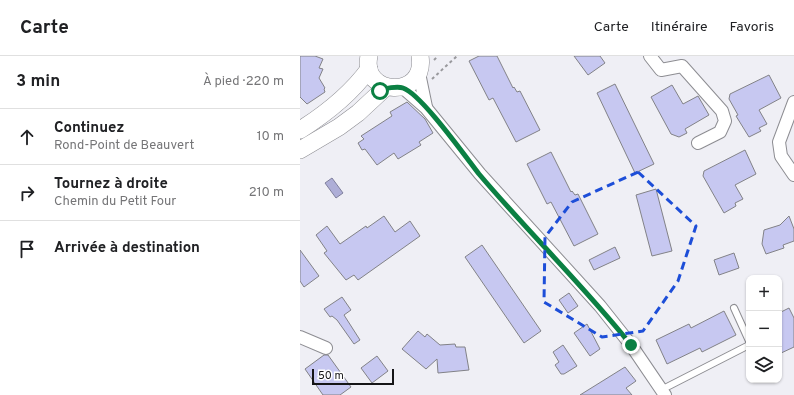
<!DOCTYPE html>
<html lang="fr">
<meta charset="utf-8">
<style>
:root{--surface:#fff;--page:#f2f2f2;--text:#202124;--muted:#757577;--line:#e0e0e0}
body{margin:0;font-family:Overpass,sans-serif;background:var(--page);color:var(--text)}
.controls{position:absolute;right:12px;bottom:12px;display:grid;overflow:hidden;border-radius:8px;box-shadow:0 1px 3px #0004}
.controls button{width:36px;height:36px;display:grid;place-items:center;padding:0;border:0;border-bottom:1px solid var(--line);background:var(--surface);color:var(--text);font:20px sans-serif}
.scale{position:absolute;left:12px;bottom:10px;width:82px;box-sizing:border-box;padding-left:4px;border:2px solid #151517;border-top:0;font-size:11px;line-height:14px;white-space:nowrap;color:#151517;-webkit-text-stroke:3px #fff;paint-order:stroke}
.stop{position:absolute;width:12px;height:12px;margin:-9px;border:3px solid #0b8043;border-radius:50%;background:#fff}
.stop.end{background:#0b8043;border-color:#fff;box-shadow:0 1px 4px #0008}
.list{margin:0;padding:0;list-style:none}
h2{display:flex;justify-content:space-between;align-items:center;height:52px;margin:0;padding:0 16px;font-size:17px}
h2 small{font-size:13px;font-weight:400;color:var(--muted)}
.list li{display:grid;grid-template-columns:26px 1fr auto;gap:12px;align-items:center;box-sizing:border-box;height:56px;padding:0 16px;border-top:1px solid var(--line)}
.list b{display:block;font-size:15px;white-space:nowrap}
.list p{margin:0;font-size:13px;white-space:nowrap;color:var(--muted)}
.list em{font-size:13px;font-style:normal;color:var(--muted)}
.icon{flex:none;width:22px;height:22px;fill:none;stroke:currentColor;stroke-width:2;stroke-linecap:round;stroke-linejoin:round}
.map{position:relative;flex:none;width:494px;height:339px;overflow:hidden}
header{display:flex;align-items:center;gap:24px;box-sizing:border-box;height:56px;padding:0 20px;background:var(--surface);border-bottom:1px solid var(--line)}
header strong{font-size:19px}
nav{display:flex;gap:22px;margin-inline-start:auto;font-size:14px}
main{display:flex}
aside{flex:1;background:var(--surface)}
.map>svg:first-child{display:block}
.water{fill:#aeaed7;stroke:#80809d}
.building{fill:#c7c8f1;stroke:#828287}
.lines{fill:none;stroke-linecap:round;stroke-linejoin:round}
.lane-casing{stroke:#8d8d92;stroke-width:8}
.street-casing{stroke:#8d8d92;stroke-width:14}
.secondary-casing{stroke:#8d8d92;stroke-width:18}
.path{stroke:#99999d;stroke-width:2;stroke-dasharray:3 3;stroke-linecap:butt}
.lane{stroke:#fff;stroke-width:6}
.street{stroke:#fff;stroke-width:12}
.secondary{stroke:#fff;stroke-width:17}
.route{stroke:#0b8043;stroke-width:5}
.marked{fill:none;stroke:#1d4ed8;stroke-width:3;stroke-dasharray:8 5;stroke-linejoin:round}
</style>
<header>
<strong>Carte</strong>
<nav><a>Carte</a><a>Itinéraire</a><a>Favoris</a></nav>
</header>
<main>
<aside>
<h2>3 min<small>À pied · 220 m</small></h2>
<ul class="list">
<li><svg class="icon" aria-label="ahead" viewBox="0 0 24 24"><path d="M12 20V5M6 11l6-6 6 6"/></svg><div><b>Continuez</b><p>Rond-Point de Beauvert</p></div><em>10 m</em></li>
<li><svg class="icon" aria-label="right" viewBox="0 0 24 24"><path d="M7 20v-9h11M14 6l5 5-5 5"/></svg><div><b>Tournez à droite</b><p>Chemin du Petit Four</p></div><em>210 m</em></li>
<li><svg class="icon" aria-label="arrive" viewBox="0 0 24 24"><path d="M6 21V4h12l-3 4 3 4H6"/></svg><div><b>Arrivée à destination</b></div></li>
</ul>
</aside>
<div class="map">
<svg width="494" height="339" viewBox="0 0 494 339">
<rect width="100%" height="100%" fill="#efeff5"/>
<path class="water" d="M32,122L43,137L36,142L25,127Z"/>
<g class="building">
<path d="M0,0H15L23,3L19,12L23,13L19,22L25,32L24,33L25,36L7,48L0,41Z"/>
<path d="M179,0H197L213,32L214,31L217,36L220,35L240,74L216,86L193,42L189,44L169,5Z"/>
<path d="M274,0H300L305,7L288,19Z"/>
<path d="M469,19L481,42L459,54L467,68L459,72L461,75L449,81L436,60L438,59L429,43L430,38Z"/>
<path d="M315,28L354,108L335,117L297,37Z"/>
<path d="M372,29L383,48L398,40L409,59L385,73L387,77L379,81L371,78L351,41Z"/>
<path d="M107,46L125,63L133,77L119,86L121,89L98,103L94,97L77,109L65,93L62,94L58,87L64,83L61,80L92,60L90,56Z"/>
<path d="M445,94L456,118L435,129L443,143L435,147L436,150L424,157L403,120L404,115Z"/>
<path d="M251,96L271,136L272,135L275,139L278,138L298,178L274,190L251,146L247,148L227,108Z"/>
<path d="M356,133L372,195L352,200L336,139Z"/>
<path d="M84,160L95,176L110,165L120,180L58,224L54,219L46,224L24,197L27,195L16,179L27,170L40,188L66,170L67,172Z"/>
<path d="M489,160L494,173V185L483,189L484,192L466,198L462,188L464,174L480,169Z"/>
<path d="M182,189L241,275L224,287L165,201Z"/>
<path d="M315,191L320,202L294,214L289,204Z"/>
<path d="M0,194L19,220L4,231L0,225Z"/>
<path d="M434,197L439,212L419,219L414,204Z"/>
<path d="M269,237L278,250L268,257L259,244Z"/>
<path d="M42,241L51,254L44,259L60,284L54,288L37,264L32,260L30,261L24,253Z"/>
<path d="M489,252L494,262V291L479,298V257Z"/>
<path d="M424,255L436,279L402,296L400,292L367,308L356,284L389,268L391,272Z"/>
<path d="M287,268L300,293L290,300L274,277Z"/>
<path d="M118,275L125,281L127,278L140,289L155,288L156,291H165L169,314L138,317L137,303L126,313L102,293Z"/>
<path d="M263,289L277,310L264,318H261L255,309L259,306L253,296Z"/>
<path d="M24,299H28L51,331L40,339H23L5,313Z"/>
<path d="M77,300L88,315L72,327L61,312Z"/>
<path d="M325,311L336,325L326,332L332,339H280Z"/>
</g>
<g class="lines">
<defs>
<g id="lane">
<path d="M434,252L449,285"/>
<path d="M361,334L449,289"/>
</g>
<g id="street">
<path d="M350,0L361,14L382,10L422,55L425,65L420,76L398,87"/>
<path d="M119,17L126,51"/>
<path d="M102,31L126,52L180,118L300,250L331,289L365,339"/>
<path d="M494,46L479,86L481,100L494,119"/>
<path d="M0,281L26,292"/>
</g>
<g id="secondary">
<path d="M69,0C60,40 127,44 120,0"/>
<path d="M0,74C27,57 50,39 69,13"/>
<path d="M0,94L39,71L58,57L86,31"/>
</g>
</defs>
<use href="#lane" class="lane-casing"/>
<use href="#street" class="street-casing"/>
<use href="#secondary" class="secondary-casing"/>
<g class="path">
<path d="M134,4L138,0"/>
<path d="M132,23L157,0"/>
</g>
<use href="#lane" class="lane"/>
<use href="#street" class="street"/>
<use href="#secondary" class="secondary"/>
</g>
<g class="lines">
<path class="route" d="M80,35C84,32 98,30 103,32C121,38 165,100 179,118C228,176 283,229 331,289"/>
</g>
<path class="marked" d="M338,116L396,170L378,225L343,275L302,281L244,246L245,181L272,146Z"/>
</svg>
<div class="controls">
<button>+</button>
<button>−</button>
<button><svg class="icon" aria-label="layers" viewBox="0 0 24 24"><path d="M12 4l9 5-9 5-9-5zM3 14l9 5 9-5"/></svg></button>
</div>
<div class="scale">50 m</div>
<div class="stop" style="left:80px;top:35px"></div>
<div class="stop end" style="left:331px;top:289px"></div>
</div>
</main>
